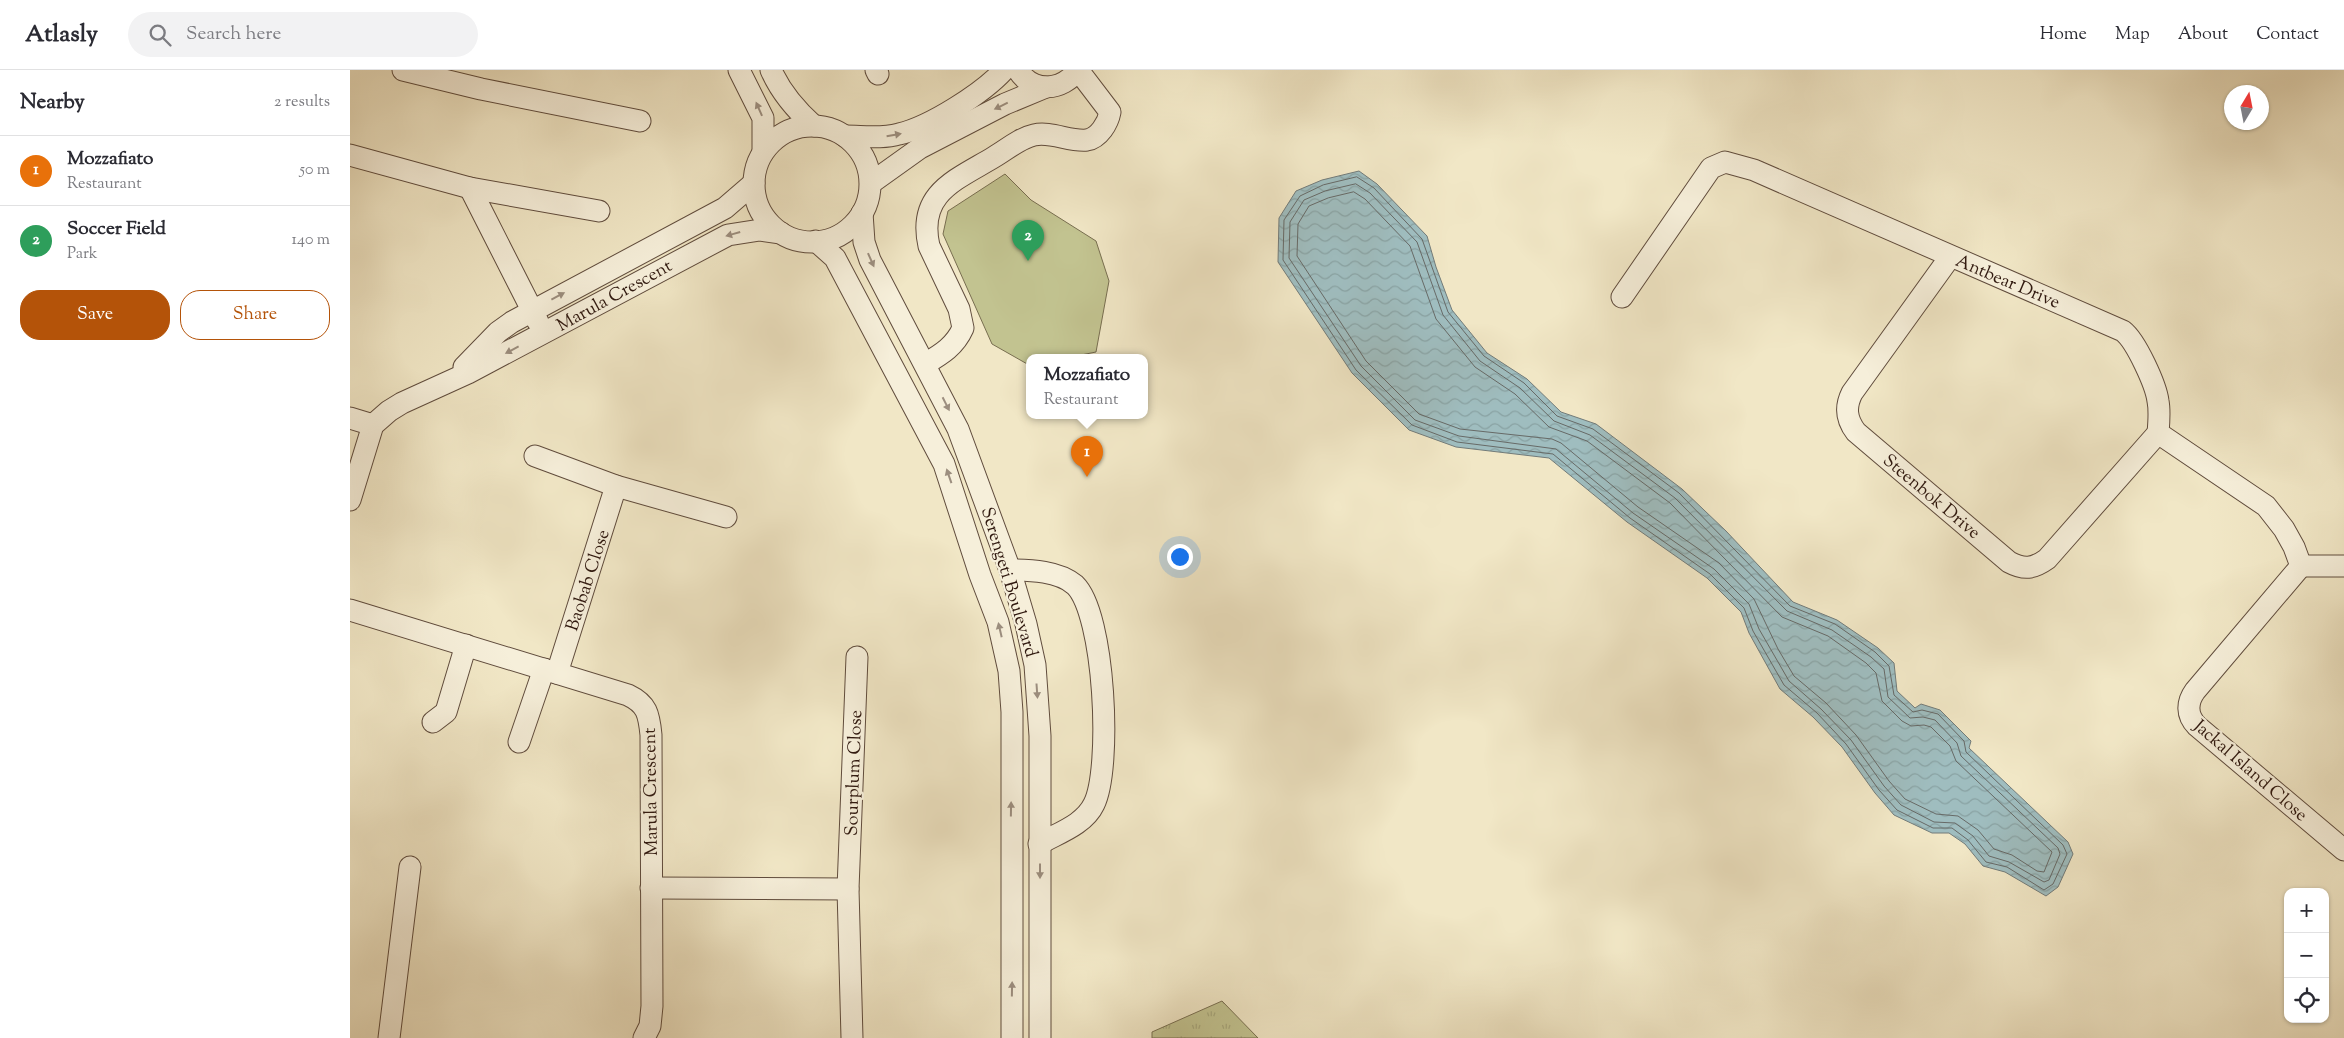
<!DOCTYPE html>
<meta charset="utf-8">
<style>
:root{--surface:#fff;--page:#f2f2f3;--text:#2b2b33;--muted:#7c7c81;--line:#e1e1e2;--accent:#b45309}
body{margin:0;font-family:"Sorts Mill Goudy",serif;background:var(--page);color:var(--text)}
.controls{position:absolute;right:15px;bottom:15px;display:grid;overflow:hidden;border-radius:10px;box-shadow:0 1px 4px #0004}
.controls button{width:45px;height:45px;display:grid;place-items:center;padding:0;border:0;border-bottom:1px solid var(--line);background:var(--surface);color:var(--text);font:25px sans-serif}
.compass{position:absolute;left:1874px;top:15px;width:45px;height:45px;border-radius:50%;background:var(--surface);box-shadow:0 1px 4px #0004;rotate:10deg}
.you{position:absolute;left:829px;top:486px;width:18px;height:18px;margin:-12px;border:4px solid #fff;border-radius:50%;background:#1a73e8;box-shadow:0 0 0 8px #1a73e833}
.badge{display:grid;place-items:center;width:32px;height:32px;border-radius:50%;background:var(--accent);color:#fff;font-size:16px;font-weight:700}
.pin{position:absolute;translate:-50% -41px;filter:drop-shadow(0 1px 2px #0008)}
.pin::after{content:'';position:absolute;top:26px;width:18px;height:15px;background:inherit;clip-path:polygon(0 0,100% 0,50% 100%)}
.popup{position:absolute;left:676px;top:284px;width:122px;height:65px;box-sizing:border-box;display:grid;place-content:center;border-radius:10px;background:var(--surface);filter:drop-shadow(0 1px 4px #0005);font-size:16px;white-space:nowrap;color:var(--muted)}
.popup b{font-size:19px;color:var(--text)}
.popup::after{content:'';position:absolute;left:50%;top:100%;margin-left:-10px;border:10px solid transparent;border-top-color:var(--surface)}
.list{margin:0;padding:0;list-style:none}
h2{display:flex;justify-content:space-between;align-items:center;height:65px;margin:0;padding:0 20px;font-size:21px}
h2 small{font-size:16px;font-weight:400;color:var(--muted)}
.list li{display:grid;grid-template-columns:32px 1fr auto;gap:15px;align-items:center;box-sizing:border-box;height:70px;padding:0 20px;border-top:1px solid var(--line)}
.list b{display:block;font-size:19px;white-space:nowrap}
.list p{margin:0;font-size:16px;white-space:nowrap;color:var(--muted)}
.list em{font-size:16px;font-style:normal;color:var(--muted)}
.actions{display:flex;gap:10px;padding:15px 20px}
.actions a{flex:1;padding:11px 0;border:1px solid var(--accent);border-radius:20px;text-align:center;font-size:18px;color:var(--accent)}
.actions .main{background:var(--accent);color:#fff}
.icon{flex:none;width:28px;height:28px;fill:none;stroke:currentColor;stroke-width:2;stroke-linecap:round;stroke-linejoin:round}
.map{position:relative;flex:none;width:1994px;height:968px;overflow:hidden}
header{display:flex;align-items:center;gap:30px;box-sizing:border-box;height:70px;padding:0 25px;background:var(--surface);border-bottom:1px solid var(--line)}
header strong{font-size:24px}
nav{display:flex;gap:28px;margin-inline-start:auto;font-size:18px}
.search{width:350px;height:45px;background:var(--page);display:flex;align-items:center;gap:12px;box-sizing:border-box;padding:0 18px;border-radius:28px;color:var(--muted);font-size:19px}
main{display:flex}
aside{flex:1;background:var(--surface)}
.map>svg:first-child{display:block}
.grass{fill:url(#grass-tufts);stroke:#786e50}
.park{fill:#c2c390;stroke:#786e50}
.water{fill:url(#water-waves);stroke:#727b79}
.lines{fill:none;stroke-linecap:round;stroke-linejoin:round}
.shore{stroke:#676a67;stroke-width:1}
.minor-casing{stroke:#604c3d;stroke-width:23}
.minor{stroke:#f6efda;stroke-width:21}
.oneway{fill:#9c8e7f}
.labels{text-anchor:middle;stroke-width:4.5;stroke-linejoin:round;paint-order:stroke}
.street-label{font-size:18px;fill:#2f180f;stroke:#f6efda}
</style>
<header>
<strong>Atlasly</strong>
<div class="search"><svg class="icon" aria-label="search" viewBox="0 0 24 24"><circle cx="10" cy="10" r="6"/><path d="M15 15l6 6"/></svg>Search here</div>
<nav><a>Home</a><a>Map</a><a>About</a><a>Contact</a></nav>
</header>
<main>
<aside>
<h2>Nearby<small>2 results</small></h2>
<ul class="list">
<li><span class="badge" style="background:#e8710a">1</span><div><b>Mozzafiato</b><p>Restaurant</p></div><em>50 m</em></li>
<li><span class="badge" style="background:#2e9e5b">2</span><div><b>Soccer Field</b><p>Park</p></div><em>140 m</em></li>
</ul>
<div class="actions"><a class="main">Save</a><a>Share</a></div>
</aside>
<div class="map">
<svg width="1994" height="968" viewBox="0 0 1994 968">
<defs>
<pattern id="grass-tufts" width="24" height="20" patternUnits="userSpaceOnUse" patternTransform="scale(1.25)"><rect width="24" height="20" fill="#c2c390"/><path d="M3 7l-1-3M5 7V3M7 7l1-3M15 17l-1-3M17 17v-4M19 17l1-3" fill="none" stroke="#a7a77b"/></pattern>
<pattern id="water-waves" width="16" height="10" patternUnits="userSpaceOnUse" patternTransform="scale(1.25)"><rect width="16" height="10" fill="#9fbdbf"/><path d="M0 5q4-4 8 0t8 0" fill="none" stroke="#89a2a3"/></pattern>
</defs>
<rect width="100%" height="100%" fill="#f1e7c6"/>
<filter id="stains"><feTurbulence type="fractalNoise" baseFrequency=".004" numOctaves="4"/><feColorMatrix values="0 0 0 0 .2 0 0 0 0 .09 0 0 0 0 .02 0 0 0 .5 -.17"/></filter>
<radialGradient id="worn" r=".72"><stop offset=".6" stop-color="#630" stop-opacity="0"/><stop offset="1" stop-color="#630" stop-opacity=".3"/></radialGradient>
<path class="grass" d="M872,931L908,968H802V962Z"/>
<path class="park" d="M655,104L681,130L746,171L759,211L746,282L716,288H680L679,295L642,274L593,164L598,141Z"/>
<path class="water" d="M1009,101L1027,114L1077,166L1086,197L1102,240L1137,283L1177,309L1211,342L1246,354L1332,419L1376,461L1443,532L1487,550L1528,578L1544,593L1547,621L1565,638L1571,634L1590,640L1621,671L1619,678L1718,772L1723,784L1708,817L1696,826L1655,802L1633,796L1615,774L1599,763H1582L1544,745L1525,723L1492,677L1463,647L1430,619L1399,563L1391,542L1357,508L1277,452L1199,388L1106,377L1059,360L1002,303L928,192L929,148L946,121L972,110Z"/>
<g class="lines">
<g class="shore">
<path d="M1007,107L1024,118L1072,169L1098,242L1134,286L1174,313L1207,346L1243,359L1329,423L1440,536L1485,554L1525,582L1539,596L1544,625L1563,642L1572,640L1588,644L1614,671L1616,682L1713,775L1717,784L1703,814L1694,820L1657,797L1636,792L1618,770L1602,758H1583L1547,740L1529,720L1496,674L1467,643L1434,615L1403,561L1394,538L1360,504L1280,448L1203,384L1107,372L1062,355L1006,300L933,190L934,150L950,126L973,115Z"/>
<path d="M1006,114L1020,123L1067,172L1093,245L1130,291L1170,318L1204,351L1240,365L1325,428L1437,541L1482,560L1521,587L1534,599L1538,627L1560,648L1573,647L1585,650L1607,673L1611,686L1708,778L1710,784L1699,810L1694,812L1659,792L1639,786L1623,766L1605,753L1584,752L1551,735L1534,716L1501,670L1471,639L1439,611L1409,559L1399,534L1364,499L1283,443L1206,379L1109,366L1065,350L1011,296L939,188L940,152L954,130L975,121Z"/>
<path d="M1004,122L1015,129L1060,176L1086,249L1125,297L1165,324L1199,357L1237,371L1320,433L1432,547L1478,566L1516,593L1526,603L1532,631L1552,651L1561,656L1574,655L1581,657L1600,676L1606,691L1702,782L1694,802L1687,801L1662,785L1644,779L1628,760L1608,746L1586,744L1555,729L1539,711L1506,665L1476,633L1444,606L1428,579L1404,529L1369,493L1288,437L1211,373L1202,369L1110,359L1069,344L1016,291L947,186L948,154L959,136L978,128Z"/>
</g>
<defs>
<g id="minor">
<path d="M53,0L131,19L290,51"/>
<path d="M389,0L413,48V82"/>
<path d="M421,0C431,23 446,40 464,56"/>
<path d="M526,0L528,4"/>
<path d="M668,0C683,24 712,21 728,0"/>
<circle cx="462" cy="114" r="58"/>
<path d="M495,66C513,66 532,69 549,64C580,57 633,23 654,0"/>
<path d="M0,85L120,118L249,141"/>
<path d="M521,113L570,78L655,34L696,17"/>
<path d="M120,118L188,252"/>
<path d="M512,143L514,172L520,190L608,359L660,500L676,554L685,595L690,666V968"/>
<path d="M466,171L485,188L594,394L630,505L648,552L659,601L662,642V968"/>
<path d="M1600,187L1502,323C1495,337 1496,349 1506,362L1659,492C1674,500 1683,499 1697,489L1808,363"/>
<path d="M1272,227L1361,98L1375,92L1404,100L1773,261C1786,271 1806,315 1808,331C1810,341 1809,352 1808,363L1916,436L1934,459L1944,477L1951,496"/>
<path d="M575,294C592,284 605,276 613,258L609,239L579,176C567,123 606,110 644,87C656,80 670,68 684,65C701,61 720,72 737,70C749,68 758,53 760,42L728,0"/>
<path d="M114,297L148,262L162,252L375,138L404,113"/>
<path d="M0,348L23,355"/>
<path d="M185,386L266,416L376,447"/>
<path d="M0,430L23,355L39,341L52,333L118,303L378,165L410,160L431,163"/>
<path d="M1951,496L1845,621C1837,632 1836,645 1847,656L1994,780"/>
<path d="M1951,496H1994"/>
<path d="M660,500C681,500 709,501 725,515C755,544 762,698 744,734C734,755 708,763 689,774"/>
<path d="M0,540L278,625C297,634 299,644 301,665L302,936L300,956L294,968"/>
<path d="M207,603L266,416"/>
<path d="M83,652L96,642L116,575"/>
<path d="M169,672L194,599"/>
<path d="M301,818L498,819"/>
<path d="M39,968L60,797"/>
<path d="M502,968L498,819L507,587"/>
</g>
</defs>
<use href="#minor" class="minor-casing"/>
<use href="#minor" class="minor"/>
</g>
<defs><path id="oneway-solid" d="M-6-.8H1V-3.2L6.5 0L1 3.2V.8H-6Z" transform="scale(1.25)"/></defs>
<g class="oneway">
<use href="#oneway-solid" transform="translate(651 36) rotate(154)"/>
<use href="#oneway-solid" transform="translate(409 39) rotate(-114)"/>
<use href="#oneway-solid" transform="translate(544 65) rotate(-10)"/>
<use href="#oneway-solid" transform="translate(383 164) rotate(164)"/>
<use href="#oneway-solid" transform="translate(521 190) rotate(66)"/>
<use href="#oneway-solid" transform="translate(208 226) rotate(-28)"/>
<use href="#oneway-solid" transform="translate(162 280) rotate(152)"/>
<use href="#oneway-solid" transform="translate(596 334) rotate(63)"/>
<use href="#oneway-solid" transform="translate(599 406) rotate(-109)"/>
<use href="#oneway-solid" transform="translate(650 560) rotate(-103)"/>
<use href="#oneway-solid" transform="translate(687 621) rotate(86)"/>
<use href="#oneway-solid" transform="translate(661 739) rotate(-89)"/>
<use href="#oneway-solid" transform="translate(690 801) rotate(90)"/>
<use href="#oneway-solid" transform="translate(662 919) rotate(-89)"/>
</g>
<g class="labels">
<g class="street-label">
<text transform="translate(1658 211) rotate(23)" y="6">Antbear Drive</text>
<text transform="translate(264 225) rotate(-29)" y="6">Marula Crescent</text>
<text transform="translate(1582 426) rotate(40)" y="6">Steenbok Drive</text>
<text transform="translate(237 510) rotate(-72)" y="6">Baobab Close</text>
<text transform="translate(660 512) rotate(73)" y="6">Serengeti Boulevard</text>
<text transform="translate(1901 700) rotate(41)" y="6">Jackal Island Close</text>
<text transform="translate(503 703) rotate(-88)" y="6">Sourplum Close</text>
<text transform="translate(300 722) rotate(-91)" y="6">Marula Crescent</text>
</g>
</g>
<rect width="100%" height="100%" filter="url(#stains)"/>
<rect width="100%" height="100%" fill="url(#worn)"/>
</svg>
<div class="controls">
<button>+</button>
<button>−</button>
<button><svg class="icon" aria-label="locate" viewBox="0 0 24 24"><circle cx="12" cy="12" r="6"/><path d="M12 2v4M12 18v4M2 12h4M18 12h4"/></svg></button>
</div>
<svg class="compass" viewBox="-18 -18 36 36"><path d="M0-13l5 13h-10z" fill="#e53935"/><path d="M0 13l5-13h-10z" fill="#7c7c81"/></svg>
<div class="you"></div>
<div class="pin badge" style="left:737px;top:407px;background:#e8710a">1</div>
<div class="popup"><b>Mozzafiato</b>Restaurant</div>
<div class="pin badge" style="left:678px;top:191px;background:#2e9e5b">2</div>
</div>
</main>
